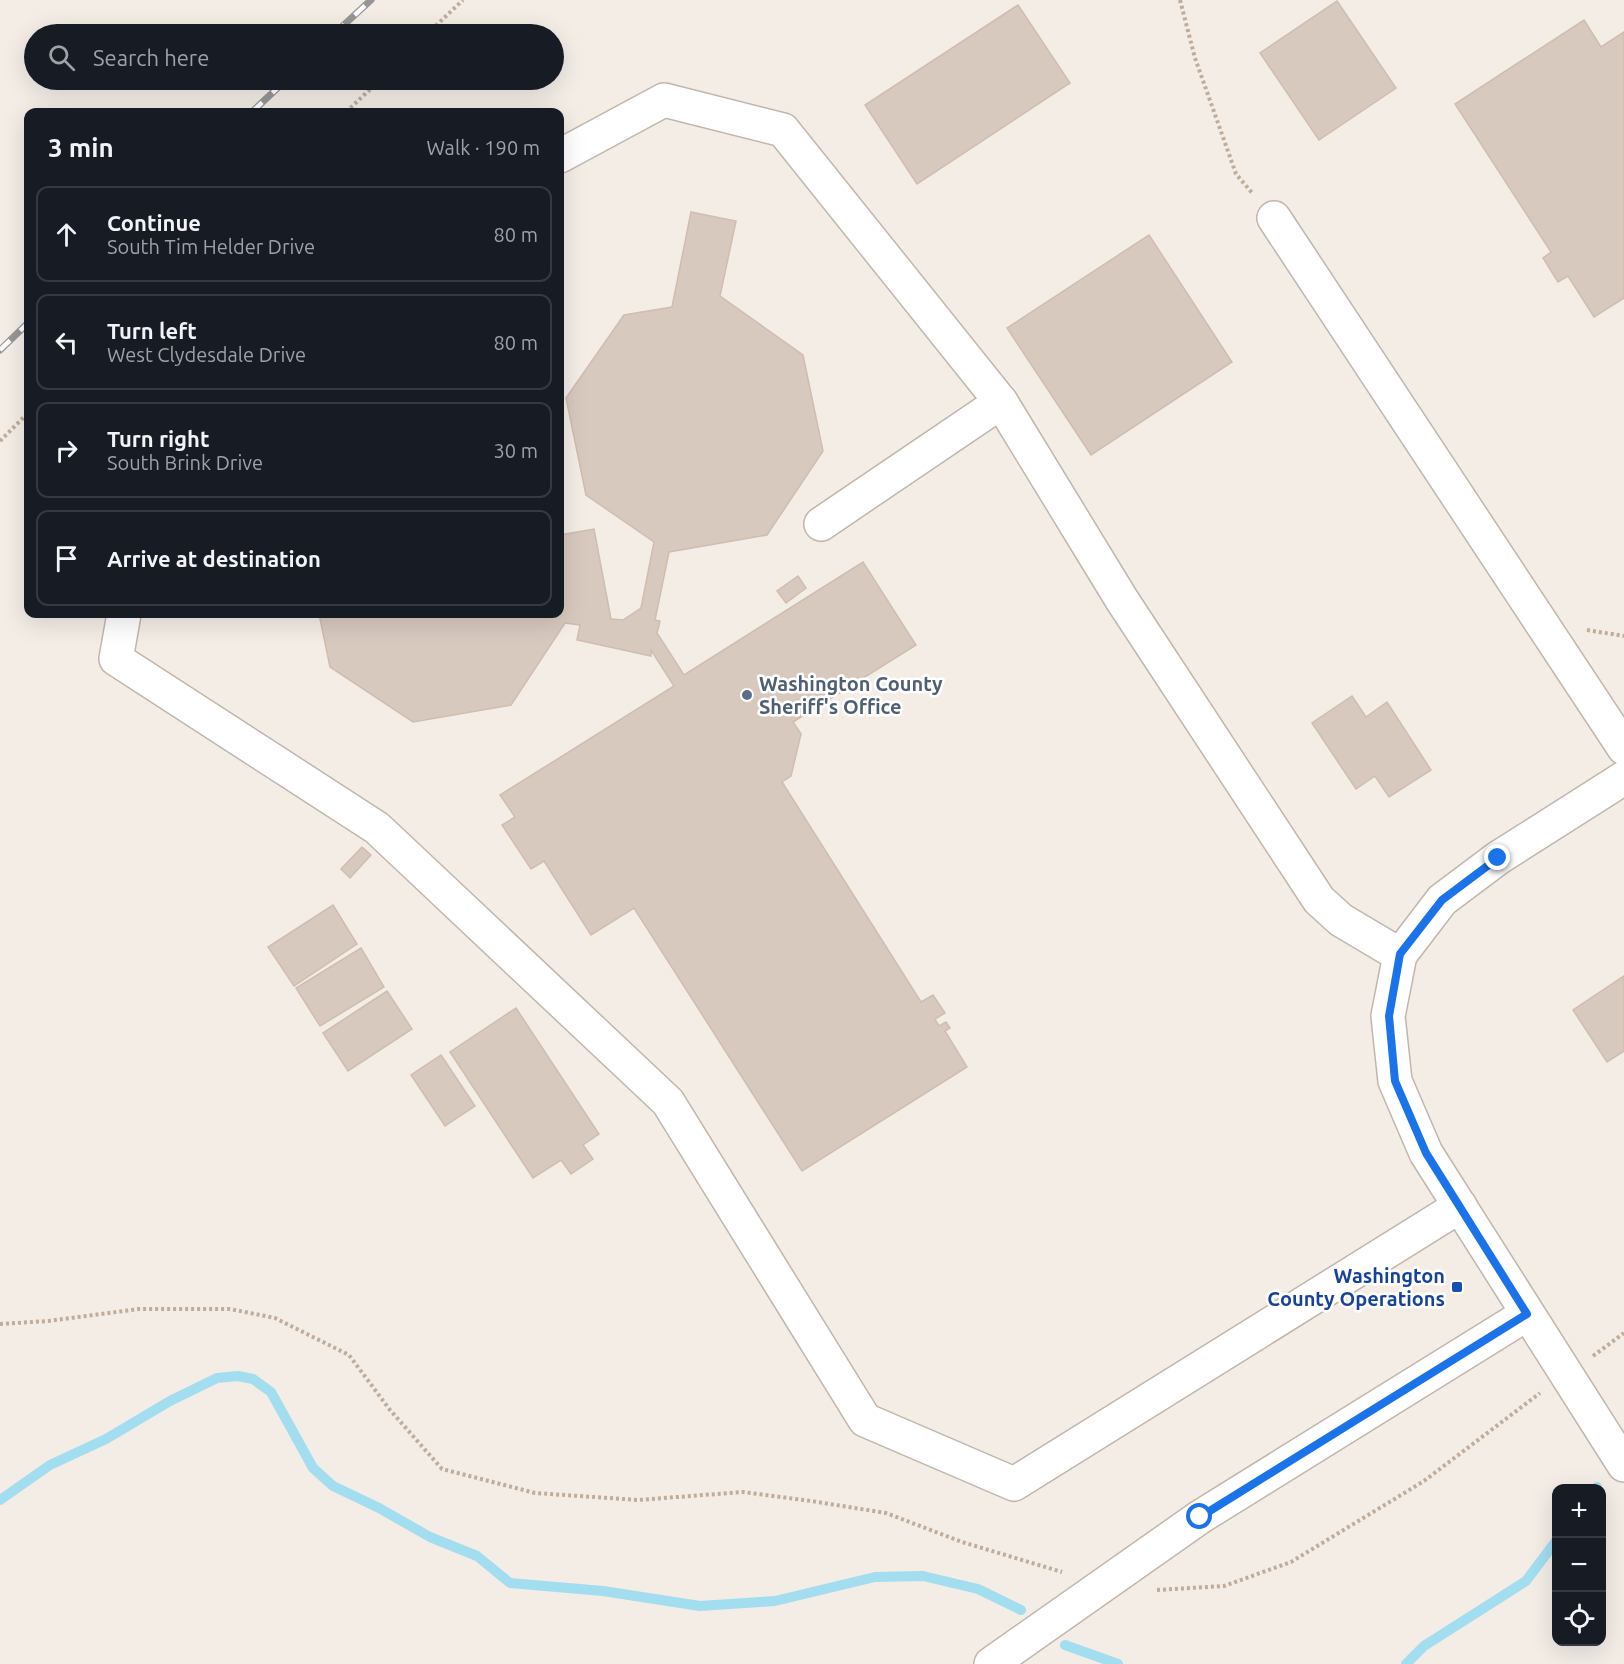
<!DOCTYPE html>
<meta charset="utf-8">
<style>
:root{--surface:#171b24;--page:#20242c;--text:#f1f3f6;--muted:#9ea1a6;--line:#363941}
body{margin:0;font-family:Ubuntu,sans-serif;background:var(--page);color:var(--text)}
.controls{position:absolute;right:18px;bottom:18px;display:grid;overflow:hidden;border-radius:12px;box-shadow:0 6px 24px #0002}
.controls button{width:54px;height:54px;display:grid;place-items:center;padding:0;border:0;border-bottom:2px solid var(--line);background:var(--surface);color:var(--text);font:30px sans-serif}
.stop{position:absolute;width:18px;height:18px;margin:-14px;border:4px solid #1a73e8;border-radius:50%;background:#fff}
.stop.end{background:#1a73e8;border-color:#fff;box-shadow:0 2px 6px #0008}
.list{margin:0;padding:0;list-style:none}
h2{display:flex;justify-content:space-between;align-items:center;height:78px;margin:0;padding:0 24px;font-size:26px}
h2 small{font-size:20px;font-weight:400;color:var(--muted)}
.list li{display:grid;grid-template-columns:39px 1fr auto;gap:18px;align-items:center;box-sizing:border-box;height:96px;margin:0 12px 12px;padding:0 12px;border:2px solid var(--line);border-radius:12px}
.list b{display:block;font-size:22px;white-space:nowrap}
.list p{margin:0;font-size:20px;white-space:nowrap;color:var(--muted)}
.list em{font-size:20px;font-style:normal;color:var(--muted)}
.icon{flex:none;width:33px;height:33px;fill:none;stroke:currentColor;stroke-width:2;stroke-linecap:round;stroke-linejoin:round}
.map{position:relative;flex:none;width:1624px;height:1664px;overflow:hidden}
.search{position:absolute;background:var(--surface);box-shadow:0 6px 24px #0002;left:24px;top:24px;width:540px;height:66px;display:flex;align-items:center;gap:15px;box-sizing:border-box;padding:0 21px;border-radius:33px;color:var(--muted);font-size:22px}
.panel{position:absolute;background:var(--surface);box-shadow:0 6px 24px #0002;left:24px;top:108px;width:540px;height:510px;border-radius:12px}
.map>svg:first-child{display:block}
.lines{fill:none;stroke-linecap:round;stroke-linejoin:round}
.stream{stroke:#a2ddf0;stroke-width:10}
.building{fill:#d8c9bf;stroke:#cfbdaf;stroke-width:1.5}
.minor-casing{stroke:#c1b6ac;stroke-width:36}
.path{stroke:#c0ac9a;stroke-width:4;stroke-dasharray:3 3;stroke-linecap:butt}
.minor{stroke:#fff;stroke-width:33}
.rail-casing{stroke:#969696;stroke-width:7}
.rail{stroke:#fff;stroke-width:4.5;stroke-dasharray:14;stroke-linecap:butt}
.route{stroke:#1a73e8;stroke-width:8}
.service-dot{fill:#5c6f8a;stroke:#fff;stroke-width:2}
.transit-dot{fill:#1a4fb4;stroke:#fff;stroke-width:2}
.labels{text-anchor:middle;stroke-width:5;stroke-linejoin:round;paint-order:stroke}
.service-label{font-size:20px;font-weight:bold;fill:#4e5e75;stroke:#fff;text-anchor:start}
.transit-label{font-size:20px;font-weight:bold;fill:#164399;stroke:#fff;text-anchor:end}
</style>
<div class="map">
<svg width="1624" height="1664" viewBox="0 0 1624 1664">
<rect width="100%" height="100%" fill="#f3ede6"/>
<g class="lines">
<g class="stream">
<path d="M1596,1488L1597,1487"/>
<path d="M0,1500L50,1465L106,1439L170,1401L217,1378L238,1376L253,1379L271,1392L313,1468L333,1486L379,1508L430,1537L477,1556L510,1583L603,1591L700,1606L775,1601L875,1577L923,1576L978,1589L1021,1610"/>
<path d="M1065,1645L1118,1664"/>
<path d="M1406,1664L1424,1646L1526,1581L1556,1541"/>
</g>
</g>
<g class="building">
<path d="M1337,1L1396,88L1319,140L1260,53Z"/>
<path d="M1018,5L1070,83L917,184L865,105Z"/>
<path d="M1584,20L1601,47L1624,32V298L1594,317L1568,276L1558,282L1543,258L1551,252L1455,104Z"/>
<path d="M691,212L736,221L720,296L803,355L823,451L767,535L669,552L655,620L660,621L657,633L684,675L863,562L916,645L793,722L801,734L791,776L782,782L921,1002L933,995L945,1013L935,1019L939,1026L946,1022L950,1028L945,1031L967,1067L802,1171L634,908L591,935L544,861L531,869L502,825L515,817L500,795L674,686L651,650V656L577,640L580,625L565,623L511,705L413,722L330,667L319,614H560V535L594,529L611,619L623,620L641,608L654,542L586,495L566,398L624,315L672,307Z"/>
<path d="M1149,235L1232,362L1091,455L1007,328Z"/>
<path d="M798,576L806,588L786,603L777,591Z"/>
<path d="M1352,696L1366,717L1387,702L1431,770L1389,797L1375,776L1356,789L1312,723Z"/>
<path d="M362,847L371,855L350,878L341,869Z"/>
<path d="M333,905L357,944L294,986L268,947Z"/>
<path d="M361,948L384,987L320,1026L296,988Z"/>
<path d="M1624,976V1051L1607,1062L1573,1010Z"/>
<path d="M387,991L412,1029L348,1071L323,1033Z"/>
<path d="M516,1008L599,1134L583,1145L593,1159L571,1174L561,1160L533,1178L450,1052Z"/>
<path d="M441,1055L475,1106L445,1126L411,1075Z"/>
</g>
<g class="lines">
<defs>
<g id="minor">
<path d="M560,156L664,100L783,130L1001,402L1122,600L1319,900L1341,920L1400,955"/>
<path d="M1274,218L1624,748"/>
<path d="M821,524L1001,402"/>
<path d="M124,614L116,659L377,828L668,1102L865,1420L1014,1484L1460,1206"/>
<path d="M1624,778L1498,858L1442,900L1400,955L1388,1016L1395,1081L1426,1153L1624,1465"/>
<path d="M991,1664L1200,1517L1527,1314"/>
</g>
</defs>
<use href="#minor" class="minor-casing"/>
<g class="path">
<path d="M1180,0L1195,58L1236,174L1253,194"/>
<path d="M427,34L463,0"/>
<path d="M346,112L380,80"/>
<path d="M0,441L28,413"/>
<path d="M1587,630L1624,636"/>
<path d="M0,1324L48,1321L139,1309H230L275,1318L349,1355L390,1410L442,1469L535,1493L638,1500L743,1492L811,1501L886,1513L962,1542L1062,1572"/>
<path d="M1593,1356L1624,1333"/>
<path d="M1157,1590L1224,1586L1291,1562L1424,1481L1540,1393"/>
</g>
<use href="#minor" class="minor"/>
<defs>
<g id="rail">
<path d="M334,34L371,0"/>
<path d="M252,112L286,80"/>
<path d="M0,350L28,323"/>
</g>
</defs>
<use href="#rail" class="rail-casing"/>
<use href="#rail" class="rail"/>
</g>
<g class="lines">
<path class="route" d="M1200,1517L1527,1314L1426,1153L1395,1081L1389,1016L1400,954L1442,900L1498,858"/>
</g>
<circle class="service-dot" cx="747" cy="695" r="6"/>
<rect class="transit-dot" x="1451" y="1281" width="12" height="12" rx="3"/>
<g class="labels">
<g class="service-label">
<text x="759" y="691">Washington County<tspan x="759" dy="23">Sheriff's Office</tspan></text>
</g>
<g class="transit-label">
<text x="1445" y="1283">Washington<tspan x="1445" dy="23">County Operations</tspan></text>
</g>
</g>
</svg>
<div class="controls">
<button>+</button>
<button>−</button>
<button><svg class="icon" aria-label="locate" viewBox="0 0 24 24"><circle cx="12" cy="12" r="6"/><path d="M12 2v4M12 18v4M2 12h4M18 12h4"/></svg></button>
</div>
<div class="stop" style="left:1200px;top:1517px"></div>
<div class="stop end" style="left:1498px;top:858px"></div>
<div class="search"><svg class="icon" aria-label="search" viewBox="0 0 24 24"><circle cx="10" cy="10" r="6"/><path d="M15 15l6 6"/></svg>Search here</div>
<section class="panel">
<h2>3 min<small>Walk · 190 m</small></h2>
<ul class="list">
<li><svg class="icon" aria-label="ahead" viewBox="0 0 24 24"><path d="M12 20V5M6 11l6-6 6 6"/></svg><div><b>Continue</b><p>South Tim Helder Drive</p></div><em>80 m</em></li>
<li><svg class="icon" aria-label="left" viewBox="0 0 24 24"><path d="M17 20v-9H6M10 6l-5 5 5 5"/></svg><div><b>Turn left</b><p>West Clydesdale Drive</p></div><em>80 m</em></li>
<li><svg class="icon" aria-label="right" viewBox="0 0 24 24"><path d="M7 20v-9h11M14 6l5 5-5 5"/></svg><div><b>Turn right</b><p>South Brink Drive</p></div><em>30 m</em></li>
<li><svg class="icon" aria-label="arrive" viewBox="0 0 24 24"><path d="M6 21V4h12l-3 4 3 4H6"/></svg><div><b>Arrive at destination</b></div></li>
</ul>
</section>
</div>
